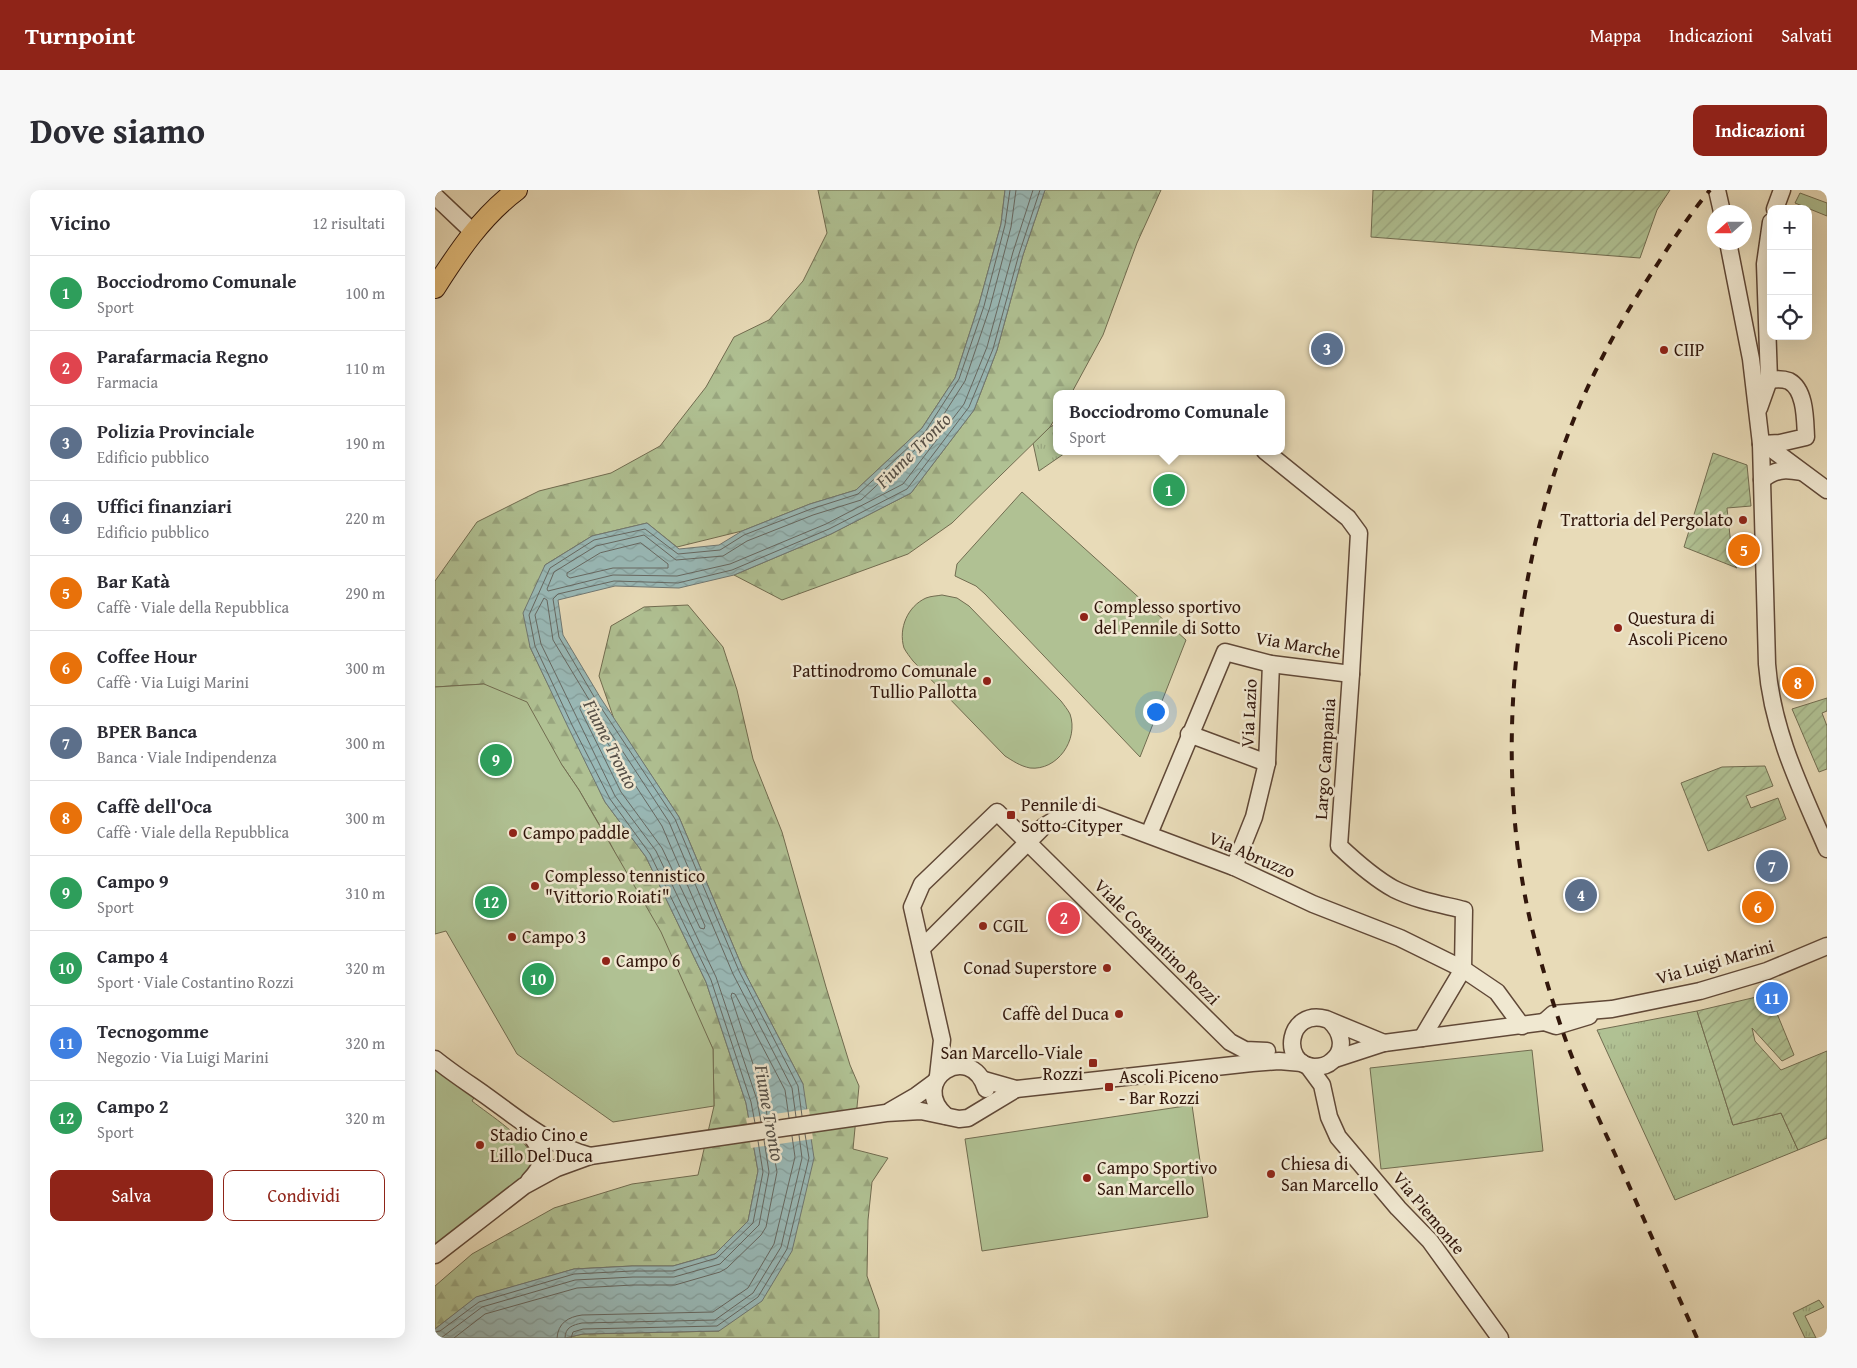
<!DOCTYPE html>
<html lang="it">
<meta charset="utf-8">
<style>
:root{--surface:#fff;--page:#f7f7f7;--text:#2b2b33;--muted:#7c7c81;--line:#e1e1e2;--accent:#8f2418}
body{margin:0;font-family:"Gentium Book Plus",serif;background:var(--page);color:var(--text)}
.controls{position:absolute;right:15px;top:15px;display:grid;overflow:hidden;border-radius:10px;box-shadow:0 5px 20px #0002}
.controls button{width:45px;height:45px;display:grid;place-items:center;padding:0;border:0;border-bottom:1px solid var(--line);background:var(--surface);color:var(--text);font:25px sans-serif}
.compass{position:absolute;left:1272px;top:15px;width:45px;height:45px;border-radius:50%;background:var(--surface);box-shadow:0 5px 20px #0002;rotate:249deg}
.you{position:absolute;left:720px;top:521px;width:18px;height:18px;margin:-12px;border:4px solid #fff;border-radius:50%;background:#1a73e8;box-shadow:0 0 0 8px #1a73e833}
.badge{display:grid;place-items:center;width:32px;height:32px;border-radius:50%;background:var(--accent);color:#fff;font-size:16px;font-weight:700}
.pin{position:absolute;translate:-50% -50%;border:2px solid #fff;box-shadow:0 1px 5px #0006}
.popup{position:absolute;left:618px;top:200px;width:232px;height:65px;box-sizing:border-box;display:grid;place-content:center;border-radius:10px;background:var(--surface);filter:drop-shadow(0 1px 4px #0005);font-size:16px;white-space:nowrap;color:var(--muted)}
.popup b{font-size:19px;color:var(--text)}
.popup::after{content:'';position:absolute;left:50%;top:100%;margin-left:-10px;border:10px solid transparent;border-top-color:var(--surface)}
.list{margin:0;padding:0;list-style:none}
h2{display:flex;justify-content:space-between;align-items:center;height:65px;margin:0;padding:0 20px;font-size:21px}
h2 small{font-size:16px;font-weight:400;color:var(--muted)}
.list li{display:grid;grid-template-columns:32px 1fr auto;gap:15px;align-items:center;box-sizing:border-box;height:75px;padding:0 20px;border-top:1px solid var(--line)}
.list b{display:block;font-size:19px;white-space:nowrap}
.list p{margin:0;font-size:16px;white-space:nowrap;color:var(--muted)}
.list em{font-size:16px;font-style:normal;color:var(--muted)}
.actions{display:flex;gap:10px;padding:15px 20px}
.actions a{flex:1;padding:11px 0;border:1px solid var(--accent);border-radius:10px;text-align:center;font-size:18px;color:var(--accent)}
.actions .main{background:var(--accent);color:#fff}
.icon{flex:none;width:28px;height:28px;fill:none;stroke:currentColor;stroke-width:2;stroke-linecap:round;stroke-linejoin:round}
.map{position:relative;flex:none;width:1392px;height:1148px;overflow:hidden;border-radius:10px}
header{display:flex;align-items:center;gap:30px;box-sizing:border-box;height:70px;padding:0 25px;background:var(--accent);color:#fff}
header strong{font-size:24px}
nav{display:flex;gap:28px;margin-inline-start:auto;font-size:18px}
.intro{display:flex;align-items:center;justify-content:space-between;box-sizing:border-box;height:120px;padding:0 30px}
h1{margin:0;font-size:35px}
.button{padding:12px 22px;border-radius:10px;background:var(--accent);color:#fff;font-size:18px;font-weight:700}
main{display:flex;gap:30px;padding:0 30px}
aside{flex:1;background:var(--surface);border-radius:10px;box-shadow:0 5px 20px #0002}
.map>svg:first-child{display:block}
.grass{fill:url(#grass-tufts);stroke:#716c50}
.forest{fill:url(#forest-firs);stroke:#716c50}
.garden{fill:url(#garden-furrows);stroke:#716c50}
.pitch{fill:#b0c193;stroke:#716c50}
.water{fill:url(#water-waves);stroke:#707873}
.pier{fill:#e8dbb8}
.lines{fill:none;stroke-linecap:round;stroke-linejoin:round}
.shore{stroke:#666862;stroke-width:1}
.minor-casing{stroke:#604837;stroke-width:19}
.major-casing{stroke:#32170c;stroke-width:22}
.minor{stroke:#f0e8d1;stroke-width:16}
.major{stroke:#e4be7c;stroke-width:20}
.rail{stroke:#32170c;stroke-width:4;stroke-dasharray:9 9;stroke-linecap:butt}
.poi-dot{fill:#8f2418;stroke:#f0e8d1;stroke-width:2}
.labels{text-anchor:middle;stroke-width:5;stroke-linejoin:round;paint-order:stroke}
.poi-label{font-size:18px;fill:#32170c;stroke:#f0e8d1;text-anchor:start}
.street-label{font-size:18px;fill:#32170c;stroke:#f0e8d1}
.water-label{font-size:19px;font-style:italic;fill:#565048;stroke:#f0e8d1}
</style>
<header>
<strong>Turnpoint</strong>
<nav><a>Mappa</a><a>Indicazioni</a><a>Salvati</a></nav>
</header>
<div class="intro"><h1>Dove siamo</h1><a class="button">Indicazioni</a></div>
<main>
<aside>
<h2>Vicino<small>12 risultati</small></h2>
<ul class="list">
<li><span class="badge" style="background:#2e9e5b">1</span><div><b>Bocciodromo Comunale</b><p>Sport</p></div><em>100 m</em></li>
<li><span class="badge" style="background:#e0444e">2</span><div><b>Parafarmacia Regno</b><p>Farmacia</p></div><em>110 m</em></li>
<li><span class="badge" style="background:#5c6f8a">3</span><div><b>Polizia Provinciale</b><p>Edificio pubblico</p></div><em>190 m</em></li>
<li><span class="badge" style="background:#5c6f8a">4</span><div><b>Uffici finanziari</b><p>Edificio pubblico</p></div><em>220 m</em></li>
<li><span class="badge" style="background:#e8710a">5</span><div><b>Bar Katà</b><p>Caffè · Viale della Repubblica</p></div><em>290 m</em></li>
<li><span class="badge" style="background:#e8710a">6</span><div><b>Coffee Hour</b><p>Caffè · Via Luigi Marini</p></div><em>300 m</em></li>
<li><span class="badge" style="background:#5c6f8a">7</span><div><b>BPER Banca</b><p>Banca · Viale Indipendenza</p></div><em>300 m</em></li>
<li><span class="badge" style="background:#e8710a">8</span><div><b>Caffè dell'Oca</b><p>Caffè · Viale della Repubblica</p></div><em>300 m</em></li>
<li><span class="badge" style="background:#2e9e5b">9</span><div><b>Campo 9</b><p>Sport</p></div><em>310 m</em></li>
<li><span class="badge" style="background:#2e9e5b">10</span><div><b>Campo 4</b><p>Sport · Viale Costantino Rozzi</p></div><em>320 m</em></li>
<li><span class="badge" style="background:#3f7fe0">11</span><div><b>Tecnogomme</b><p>Negozio · Via Luigi Marini</p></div><em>320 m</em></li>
<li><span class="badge" style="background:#2e9e5b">12</span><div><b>Campo 2</b><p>Sport</p></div><em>320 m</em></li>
</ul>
<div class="actions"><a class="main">Salva</a><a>Condividi</a></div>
</aside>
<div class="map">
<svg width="1392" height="1148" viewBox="0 0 1392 1148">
<defs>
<pattern id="grass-tufts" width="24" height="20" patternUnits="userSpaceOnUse" patternTransform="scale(1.25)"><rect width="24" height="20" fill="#b0c193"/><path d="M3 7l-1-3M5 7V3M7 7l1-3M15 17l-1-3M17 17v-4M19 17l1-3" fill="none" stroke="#98a57e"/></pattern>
<pattern id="forest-firs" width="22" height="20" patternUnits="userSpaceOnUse" patternTransform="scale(1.25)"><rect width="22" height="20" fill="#b0c193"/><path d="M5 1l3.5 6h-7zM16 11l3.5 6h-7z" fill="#98a57e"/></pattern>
<pattern id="garden-furrows" width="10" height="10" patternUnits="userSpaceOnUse" patternTransform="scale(1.25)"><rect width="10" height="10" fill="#b0c193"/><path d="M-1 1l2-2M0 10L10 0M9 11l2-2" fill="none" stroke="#98a57e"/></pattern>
<pattern id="water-waves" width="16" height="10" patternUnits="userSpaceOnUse" patternTransform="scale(1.25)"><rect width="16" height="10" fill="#99b9b7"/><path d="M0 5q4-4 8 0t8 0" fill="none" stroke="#849e9c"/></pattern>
</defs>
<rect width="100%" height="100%" fill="#e8dbb8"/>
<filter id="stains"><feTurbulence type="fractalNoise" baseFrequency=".004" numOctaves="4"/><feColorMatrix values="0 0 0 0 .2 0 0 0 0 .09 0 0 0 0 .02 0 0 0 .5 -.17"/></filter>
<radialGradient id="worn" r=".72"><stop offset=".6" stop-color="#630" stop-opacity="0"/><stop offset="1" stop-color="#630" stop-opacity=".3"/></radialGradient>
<g class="grass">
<path d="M1365,3L1392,13V26L1360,13Z"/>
<path d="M621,234L622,261H633L604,281L598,253L615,237Z"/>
<path d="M1262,821L1298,935L1346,923L1363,960L1240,1010L1162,840Z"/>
<path d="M1384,1110L1389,1117L1370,1126L1381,1148H1370L1358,1123Z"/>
</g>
<g class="forest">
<path d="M383,0H570L566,34L544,114L520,188L487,238L421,300L375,314L307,341L242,357L212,333L157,346L110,375L95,457L170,612L211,667L271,792L311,913L323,981L313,1031L280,1064L238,1076H197L139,1079L42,1107L0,1139V1096L37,1064L119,1018L197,994L263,985L279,916L278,859L174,651L144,600L127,575L49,494L0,497V391L42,332L104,301L176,283L225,256L271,197L299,147L334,130L368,91L392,43Z"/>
<path d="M610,0H726L702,53L668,145L636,204H622L621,227L615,237L517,333L473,364L347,410L299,385L396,344L476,303L539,220L562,160L588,65Z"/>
<path d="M253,415L288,457L302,500L318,569L347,642L391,797L415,875L424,896L418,959L453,968L437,992L433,1030L432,1086L444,1120V1148H130L148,1144L284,1141L368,894L308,779L244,627L179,529L164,486L176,436L209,417Z"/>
</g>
<g class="garden">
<path d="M938,0H1235L1222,20L1205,68L936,47Z"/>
<path d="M1278,263L1312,275L1316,316L1292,318L1298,374L1302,378L1249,357Z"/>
<path d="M1392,508V521L1387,523L1392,536V579L1384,582L1357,519Z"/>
<path d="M1330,576L1338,596L1311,606L1316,618L1343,608L1351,629L1273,661L1246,593L1287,577Z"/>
<path d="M1334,804L1359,865L1347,871L1317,838L1320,851L1346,880L1392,861V948L1363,960L1346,923L1298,935L1262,821Z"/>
</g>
<g class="pitch">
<path d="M587,302L751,450L705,567L550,404L541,396L520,386L522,374Z"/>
<path d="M507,405L522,408L534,416L626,511C629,515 633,520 635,524C644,550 622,581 595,578C585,576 578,571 570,566L478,471C475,467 471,462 469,458C463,438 473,416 491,408C496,406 502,406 507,405Z"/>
<path d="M49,494L92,512L127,575L144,600L226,742L278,859L279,916L178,932L82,864L11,741L0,744V497Z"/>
<path d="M1097,860L1108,961L946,979L935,878Z"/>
<path d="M0,861L46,896L37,911C53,924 95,950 98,970C99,974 97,978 95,981L0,1057Z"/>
<path d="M757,915L773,1027L547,1061L530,949Z"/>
</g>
<path class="water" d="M570,0H610L588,65L562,160L539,220L476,303L396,344L299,385L244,398L180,396L123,410L128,445L165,507L244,627L308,779L368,894L379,968L357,1061L327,1111L284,1141L148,1144L130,1148H0V1139L41,1107L139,1079L197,1076H238L280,1064L313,1031L323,981L311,913L271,792L211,667L170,612L133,537L95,457L88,423L110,375L157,346L212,333L244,359L284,355L307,341L375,314L421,300L487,238L520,188L544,114L566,34Z"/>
<path class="pier" d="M374,919L378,949L316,958L311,928Z"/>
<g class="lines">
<g class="shore">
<path d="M581,0L576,37L555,117L530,191L495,246L426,310L378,325L312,351L288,366L241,370L209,345L161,356L119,382L112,399L113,401L178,385L242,386L295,374L391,334L468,294L529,214L552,157L578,62L598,0"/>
<path d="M206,353L233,374V378H178L135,388L132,386V383L165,363Z"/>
<path d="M146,516L149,517L227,636L270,736L269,739L265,738L227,658L186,602L145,519Z"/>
<path d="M367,926L363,896L304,781L240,629L161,510L124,447L118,409L123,404L179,391L243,393L297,380L394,339L472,299L534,217L558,159L584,64L605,0"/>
<path d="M333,931L329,908L296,806L297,803L300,804L350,900L354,928"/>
<path d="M326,932L322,910L281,787L221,661L180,606L106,454L100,425L109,408L112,410L118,450L156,513L234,632L298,784L357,898L361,927"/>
<path d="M320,933L316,912L276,790L215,664L175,609L137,535L100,456L94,425L115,378L159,350L210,339L243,364L285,360L309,345L376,319L423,304L490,242L524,189L549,116L570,35L575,0"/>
<path d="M0,1142L5,1141L44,1112L139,1084L197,1081H238L282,1068L318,1033L328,982L323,951"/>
<path d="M6,1148L47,1117L140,1090L198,1087H239L285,1074L324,1035L334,982L329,950"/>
<path d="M19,1148L50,1124L142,1098L198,1095H240L285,1082L292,1078L326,1045L331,1037L342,982L336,949"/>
<path d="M122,1148C123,1133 133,1127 147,1125L278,1122L313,1098L339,1054L360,967L357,946"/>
<path d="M130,1148C130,1137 138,1135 147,1133L280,1130L318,1103L346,1057L367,968L364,945"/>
<path d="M136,1148L138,1142L148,1139L282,1136L323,1107L352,1059L374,968L370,944"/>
</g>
<defs>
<g id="minor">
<path d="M1282,0L1287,22"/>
<path d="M0,6L38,42"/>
<path d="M1340,19L1347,0"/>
<path d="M1293,52L1316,169L1326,254L1332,474C1337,541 1366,599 1392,659"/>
<path d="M1324,218L1334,190L1330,74L1336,32"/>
<path d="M1326,254L1345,253L1371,247C1370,231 1371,200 1354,191C1349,189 1340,189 1334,190"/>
<path d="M1326,254L1338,260L1392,300"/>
<path d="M830,261L913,328L924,343L916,484L904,656C921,672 939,688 959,699C981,710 1005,714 1029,720L1028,779"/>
<path d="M1327,290C1340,279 1350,279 1366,282"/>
<path d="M754,544L832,573"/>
<path d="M714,644L790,462L836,474L916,484"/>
<path d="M799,677L819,627L832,573L836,474"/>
<path d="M487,758L608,637L634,621L655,623L799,677L878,714L965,748L1028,779L1062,802L1087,836"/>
<path d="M895,831C907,842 911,860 897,871C892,876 886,877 879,877C844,874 853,818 891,829L949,853"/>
<path d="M1109,832L1118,824L1177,819L1265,801L1332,781L1392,756"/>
<path d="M987,848L1028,779"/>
<path d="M0,869C16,882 33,893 50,905C85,930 112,954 155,966"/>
<path d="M900,869L949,853L1109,832L1121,836L1154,826"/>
<path d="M873,876L887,895L894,927L903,947L963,1018L995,1051L1065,1148"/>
<path d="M503,886L507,850L477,717L487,694L562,622L795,852L810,860L832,861"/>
<path d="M549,890L581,899L817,873L844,871L867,873"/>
<path d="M455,921L481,906L500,892"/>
<path d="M511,926C472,891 535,849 551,899"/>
<path d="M92,940C108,963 115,968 94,991"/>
<path d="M0,1065L89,996L122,978L155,966L451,923L486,921L524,929L533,928L581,899"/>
</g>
<path id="major" d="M0,98C23,62 47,26 82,0"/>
</defs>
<use href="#minor" class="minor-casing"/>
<use href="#major" class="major-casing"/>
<use href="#minor" class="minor"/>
<use href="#major" class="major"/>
<path class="rail" d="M1262,1148C1236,1090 1210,1032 1184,973C1169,940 1153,906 1139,872C1124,834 1112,794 1101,754C1053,576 1078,348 1160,182C1177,147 1197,113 1218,81C1236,53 1254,25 1275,0"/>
</g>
<g class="poi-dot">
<circle cx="1229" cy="160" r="5"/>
<circle cx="1308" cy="330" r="5"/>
<circle cx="649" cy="427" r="5"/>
<circle cx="1183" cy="438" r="5"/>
<circle cx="552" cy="491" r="5"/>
<rect x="571" y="620" width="10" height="10" rx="2.5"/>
<circle cx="78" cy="643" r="5"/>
<circle cx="100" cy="696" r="5"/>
<circle cx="548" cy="736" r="5"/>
<circle cx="77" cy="747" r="5"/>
<circle cx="171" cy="771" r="5"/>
<circle cx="672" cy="778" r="5"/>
<circle cx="684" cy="824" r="5"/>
<rect x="653" y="868" width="10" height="10" rx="2.5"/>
<rect x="669" y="892" width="10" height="10" rx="2.5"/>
<circle cx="45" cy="955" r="5"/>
<circle cx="836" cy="984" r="5"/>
<circle cx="652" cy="988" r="5"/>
</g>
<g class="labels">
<g class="poi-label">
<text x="1239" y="166">CIIP</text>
<text x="1298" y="336" text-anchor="end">Trattoria del Pergolato</text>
<text x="659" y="423">Complesso sportivo<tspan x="659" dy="21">del Pennile di Sotto</tspan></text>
<text x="1193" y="434">Questura di<tspan x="1193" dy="21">Ascoli Piceno</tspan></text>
<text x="542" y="487" text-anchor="end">Pattinodromo Comunale<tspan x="542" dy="21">Tullio Pallotta</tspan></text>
<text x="586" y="621">Pennile di<tspan x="586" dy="21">Sotto-Cityper</tspan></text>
<text x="88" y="649">Campo paddle</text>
<text x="110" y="692">Complesso tennistico<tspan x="110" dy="21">"Vittorio Roiati"</tspan></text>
<text x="558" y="742">CGIL</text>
<text x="87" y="753">Campo 3</text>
<text x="181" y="777">Campo 6</text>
<text x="662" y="784" text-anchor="end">Conad Superstore</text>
<text x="674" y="830" text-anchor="end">Caffè del Duca</text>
<text x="648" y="869" text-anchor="end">San Marcello-Viale<tspan x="648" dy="21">Rozzi</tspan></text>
<text x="684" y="893">Ascoli Piceno<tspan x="684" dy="21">- Bar Rozzi</tspan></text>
<text x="55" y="951">Stadio Cino e<tspan x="55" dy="21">Lillo Del Duca</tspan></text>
<text x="846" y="980">Chiesa di<tspan x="846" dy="21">San Marcello</tspan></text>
<text x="662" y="984">Campo Sportivo<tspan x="662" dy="21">San Marcello</tspan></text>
</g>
<g class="street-label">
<text transform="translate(863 455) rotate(10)" y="6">Via Marche</text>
<text transform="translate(814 523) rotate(-87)" y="6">Via Lazio</text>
<text transform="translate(890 569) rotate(-86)" y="6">Largo Campania</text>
<text transform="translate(817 665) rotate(23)" y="6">Via Abruzzo</text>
<text transform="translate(722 752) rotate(45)" y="6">Viale Costantino Rozzi</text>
<text transform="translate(1280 772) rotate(-16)" y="6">Via Luigi Marini</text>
<text transform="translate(994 1023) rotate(50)" y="6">Via Piemonte</text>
</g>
<g class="water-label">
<text transform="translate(478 260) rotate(-45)" y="7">Fiume Tronto</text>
<text transform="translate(176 554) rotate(63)" y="7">Fiume Tronto</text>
<text transform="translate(335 923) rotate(80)" y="7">Fiume Tronto</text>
</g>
</g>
<rect width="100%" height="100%" filter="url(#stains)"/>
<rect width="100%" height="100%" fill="url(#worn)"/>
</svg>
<div class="controls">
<button>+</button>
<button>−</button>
<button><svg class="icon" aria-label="locate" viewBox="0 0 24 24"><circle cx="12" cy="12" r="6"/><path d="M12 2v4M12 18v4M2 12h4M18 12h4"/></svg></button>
</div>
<svg class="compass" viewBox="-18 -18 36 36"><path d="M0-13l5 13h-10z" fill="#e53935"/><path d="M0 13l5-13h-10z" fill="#7c7c81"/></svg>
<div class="you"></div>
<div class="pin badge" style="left:734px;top:300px;background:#2e9e5b">1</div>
<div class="popup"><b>Bocciodromo Comunale</b>Sport</div>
<div class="pin badge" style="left:629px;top:728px;background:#e0444e">2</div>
<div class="pin badge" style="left:892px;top:159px;background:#5c6f8a">3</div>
<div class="pin badge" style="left:1146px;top:705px;background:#5c6f8a">4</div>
<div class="pin badge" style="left:1309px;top:360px;background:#e8710a">5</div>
<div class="pin badge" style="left:1323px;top:717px;background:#e8710a">6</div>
<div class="pin badge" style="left:1337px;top:676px;background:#5c6f8a">7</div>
<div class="pin badge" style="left:1363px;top:493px;background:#e8710a">8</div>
<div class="pin badge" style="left:61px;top:570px;background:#2e9e5b">9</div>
<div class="pin badge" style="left:103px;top:789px;background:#2e9e5b">10</div>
<div class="pin badge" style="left:1337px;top:808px;background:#3f7fe0">11</div>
<div class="pin badge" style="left:56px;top:712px;background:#2e9e5b">12</div>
</div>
</main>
